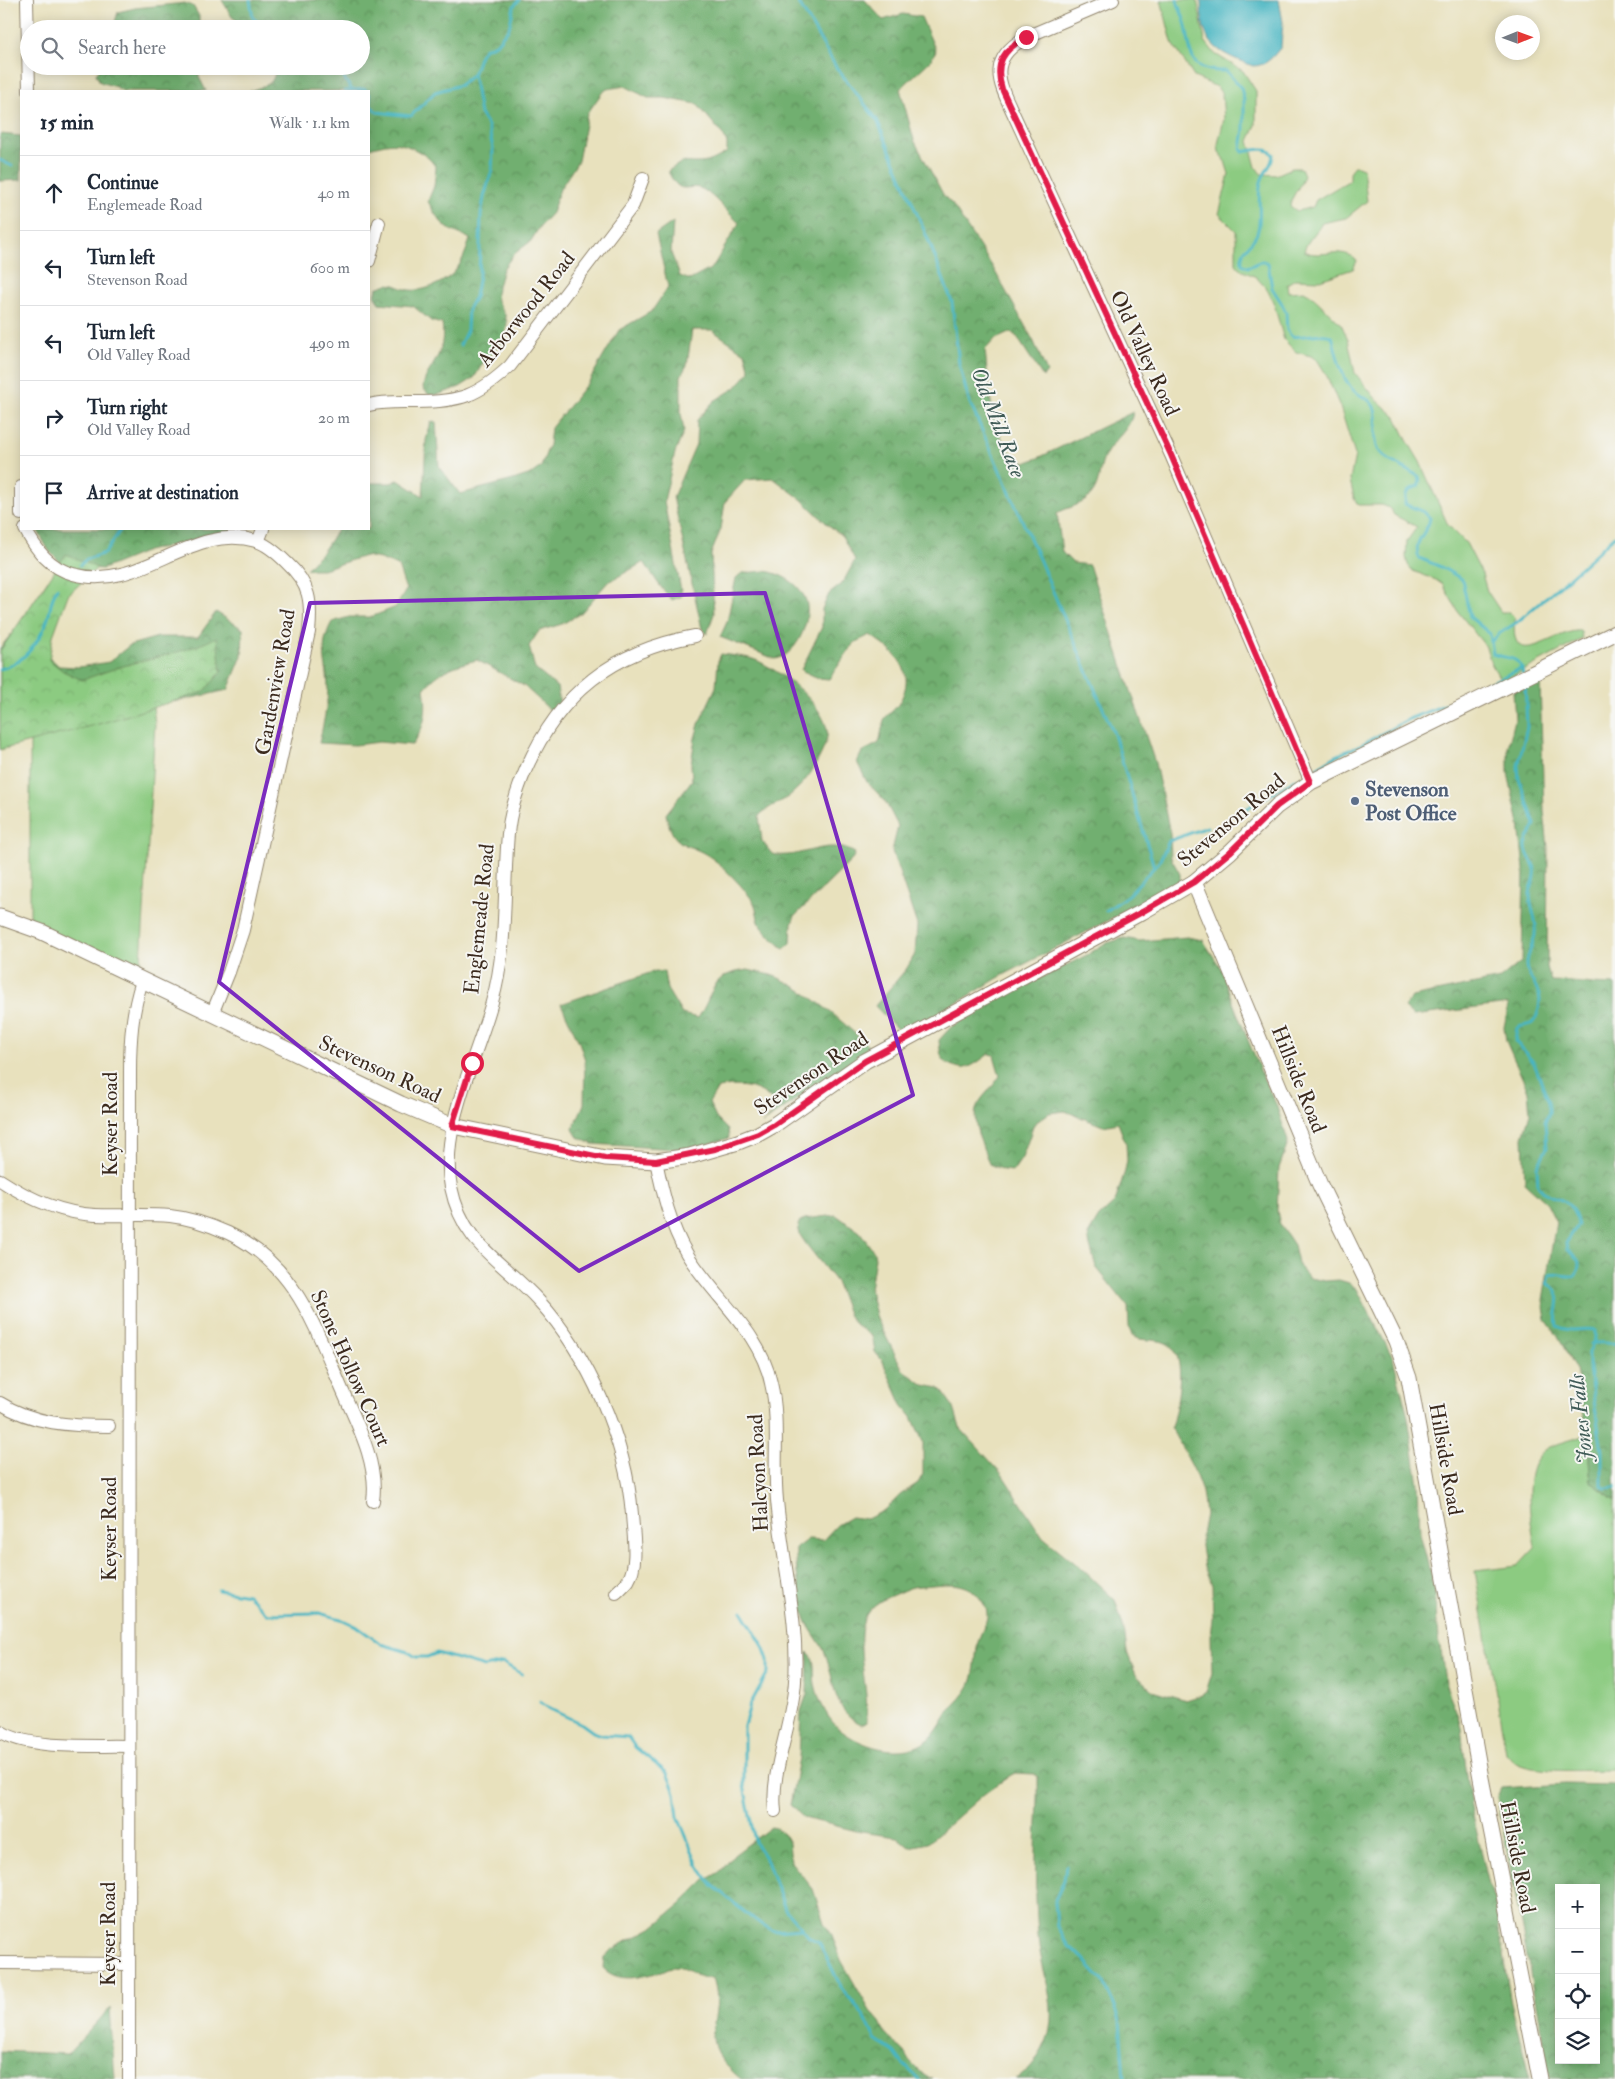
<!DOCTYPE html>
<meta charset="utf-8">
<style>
:root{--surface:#fff;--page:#f2f2f3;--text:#1f2937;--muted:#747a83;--line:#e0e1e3}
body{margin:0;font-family:"IM FELL Double Pica",serif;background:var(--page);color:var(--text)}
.controls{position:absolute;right:15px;bottom:15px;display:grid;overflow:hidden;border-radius:0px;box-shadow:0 2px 12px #0003}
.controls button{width:45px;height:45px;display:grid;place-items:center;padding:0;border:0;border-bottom:1px solid var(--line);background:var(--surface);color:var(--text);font:25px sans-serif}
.compass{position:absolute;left:1495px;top:15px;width:45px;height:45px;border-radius:50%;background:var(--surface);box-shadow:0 2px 12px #0003;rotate:89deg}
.stop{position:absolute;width:15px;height:15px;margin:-11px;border:4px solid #e11d48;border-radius:50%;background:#fff}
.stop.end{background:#e11d48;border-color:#fff;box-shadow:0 1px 5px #0008}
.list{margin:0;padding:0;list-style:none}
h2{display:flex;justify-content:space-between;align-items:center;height:65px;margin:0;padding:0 20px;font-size:21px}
h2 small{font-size:16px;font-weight:400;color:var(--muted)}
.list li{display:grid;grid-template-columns:32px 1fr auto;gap:15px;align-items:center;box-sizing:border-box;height:75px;padding:0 20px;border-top:1px solid var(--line)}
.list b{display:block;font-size:19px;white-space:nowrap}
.list p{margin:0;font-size:16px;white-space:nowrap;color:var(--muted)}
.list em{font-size:16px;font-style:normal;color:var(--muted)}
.icon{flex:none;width:28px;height:28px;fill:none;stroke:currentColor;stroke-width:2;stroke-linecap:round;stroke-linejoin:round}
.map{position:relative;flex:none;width:1615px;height:2079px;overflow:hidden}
.search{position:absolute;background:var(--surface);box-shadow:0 2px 12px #0003;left:20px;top:20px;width:350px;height:55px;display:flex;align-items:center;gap:12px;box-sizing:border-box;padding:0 18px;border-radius:28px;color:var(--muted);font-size:19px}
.panel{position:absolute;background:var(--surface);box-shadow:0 2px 12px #0003;left:20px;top:90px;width:350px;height:440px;border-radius:0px}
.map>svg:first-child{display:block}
.green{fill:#8ccb81;stroke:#647a50}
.forest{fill:url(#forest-crowns);stroke:#566c46;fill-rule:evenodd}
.park{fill:url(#park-crowns);stroke:#647a50}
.water{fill:#48b6c2;stroke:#427070}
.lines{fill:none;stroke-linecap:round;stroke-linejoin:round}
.stream{stroke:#48b6c2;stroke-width:3}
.minor-casing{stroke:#92866e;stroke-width:14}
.tertiary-casing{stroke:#92866e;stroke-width:17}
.minor{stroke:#fff;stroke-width:12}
.tertiary{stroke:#fff;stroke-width:15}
.route{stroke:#e11d48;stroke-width:6}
.marked{fill:none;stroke:#7b2cbf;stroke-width:4;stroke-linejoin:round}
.service-dot{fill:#5c6f8a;stroke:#f6f6f2;stroke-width:2}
.labels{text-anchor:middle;stroke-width:4;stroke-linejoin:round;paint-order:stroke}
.street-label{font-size:21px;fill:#3b2a1e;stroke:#f6f6f2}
.service-label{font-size:21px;font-weight:bold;fill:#4e5e75;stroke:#f6f6f2;text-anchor:start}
.water-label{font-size:22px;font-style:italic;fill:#405b57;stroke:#f6f6f2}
</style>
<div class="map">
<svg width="1615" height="2079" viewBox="0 0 1615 2079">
<defs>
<pattern id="forest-crowns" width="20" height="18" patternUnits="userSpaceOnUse" patternTransform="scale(1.25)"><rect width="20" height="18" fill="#71af6f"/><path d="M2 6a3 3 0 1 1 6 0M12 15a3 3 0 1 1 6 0" fill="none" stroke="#5e8f5b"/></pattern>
<pattern id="park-crowns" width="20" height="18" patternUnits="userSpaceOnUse" patternTransform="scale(1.25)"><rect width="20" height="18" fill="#8ccb81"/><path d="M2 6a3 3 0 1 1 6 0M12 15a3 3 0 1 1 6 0" fill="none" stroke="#7aae6f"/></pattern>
</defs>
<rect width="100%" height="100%" fill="#f6f6f2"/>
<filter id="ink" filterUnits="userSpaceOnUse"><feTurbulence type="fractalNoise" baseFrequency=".02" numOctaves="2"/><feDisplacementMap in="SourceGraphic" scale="10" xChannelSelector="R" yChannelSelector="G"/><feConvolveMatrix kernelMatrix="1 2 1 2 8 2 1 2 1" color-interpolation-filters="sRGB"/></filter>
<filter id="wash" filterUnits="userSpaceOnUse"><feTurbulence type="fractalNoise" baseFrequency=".0096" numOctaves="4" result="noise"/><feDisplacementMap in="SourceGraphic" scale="20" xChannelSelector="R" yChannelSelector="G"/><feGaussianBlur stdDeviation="1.12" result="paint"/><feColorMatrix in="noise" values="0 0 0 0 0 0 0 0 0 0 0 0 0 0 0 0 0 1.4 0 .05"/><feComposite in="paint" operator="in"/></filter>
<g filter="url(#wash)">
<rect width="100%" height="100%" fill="#e8e1bd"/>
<g class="green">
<path d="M1161,0H1197L1205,41L1215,54L1243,71L1256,91V125L1249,141L1256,167L1261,174L1276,175L1292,168H1301L1304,175C1301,187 1292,194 1290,206L1297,211L1313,207L1316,200L1350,180V172L1355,165L1363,168L1367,201L1346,218L1322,223C1316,234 1307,240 1304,251C1321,260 1341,244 1357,261L1353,269L1320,280L1295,279L1287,284L1288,292L1304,291L1311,295L1341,324L1348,339L1355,373L1377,400L1396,417L1407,440L1420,462L1448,525L1466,543L1482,574L1487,591L1501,612H1509L1515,618C1508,677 1556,628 1581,631L1582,639L1502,682L1491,663L1486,647L1459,613L1443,585L1436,580L1413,571L1408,565L1406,557L1407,541L1417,527L1394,515L1390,508L1382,505H1358L1354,498L1350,480L1355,455L1340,407L1326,374L1318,361L1311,356L1296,352L1284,340L1274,304L1267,289L1256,277L1241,270L1236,264V231L1219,214L1229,174L1224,158L1219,152L1218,144L1224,119L1222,94L1217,87L1194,77L1172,42Z"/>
<path d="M152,697L155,724L141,962L30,928V742Z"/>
<path d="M1587,1435L1591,1482L1615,1500V1770C1593,1770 1540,1773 1521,1765C1514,1763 1511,1758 1506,1753L1475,1571L1518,1566L1535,1548C1531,1520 1518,1463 1550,1447C1561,1442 1575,1439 1587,1435Z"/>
</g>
<g class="forest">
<path d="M222,0H865L883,20L903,14L921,17L936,51L930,61L900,89L914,140L944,196L952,204L992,266L1034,342L1047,372L1043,377L1017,337L1011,332L994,340L985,350C989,384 989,445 1025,463L1038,458L1133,412C1131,429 1114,439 1106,454C1097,470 1102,488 1086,500C1078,506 1066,508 1057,513L1062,552L1073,563L1089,565L1155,763L1170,833L1171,858L1180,874V883L998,978L931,1019L900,1032L875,1006L907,968L915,954L917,925L892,851L898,826L885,801L867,782L857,762L862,752L879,743C881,736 882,727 884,720C887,714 896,709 899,703C918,671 896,653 870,635L854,643L829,679L818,678L801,670L822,627V609L829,594L842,584L855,560L842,536L825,522L801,499L773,478L745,480L725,502L721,529L711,554L714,614L707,634L702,629L673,497L696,444L697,420L714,401L735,388L750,371L745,353L712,330H692L687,365L681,376V413L684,431L675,453L664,501L682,596L672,600L660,586L644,562L607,583L581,613L562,624L539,631L529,646L535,669L557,687L560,705L550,710L524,686L477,660C453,666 440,670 424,689C428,711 425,728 412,745L379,742L355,745L319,743C323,726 327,708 328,690C328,662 317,649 332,622L349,617H371L396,607L406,590L398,566L380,559L365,556L323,569H306L323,551L338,529H369V483H391L398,480L423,496L426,440L431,422H436L439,466L460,494L513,480L531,474L541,467L549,445L551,428L589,381L619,330L652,311L668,287L656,234L673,222L671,253L680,276L690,280L712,268L739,223C729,214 715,197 704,190C688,181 681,200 668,171L682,162C703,164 708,164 727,152V143L723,135L697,104L664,98H648L625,86L607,89L601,94L587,114L578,161L560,189L552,213L540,226L531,241L513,255L503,269L496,293L497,301L505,315L507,323L505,339L483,363L474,378L460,387L437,395H429L423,388C424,376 431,370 436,359C442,350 444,335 442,324L431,321L413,306L379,303L375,297L377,288C394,280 394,287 410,290C424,292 446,282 455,271C462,263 467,249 470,239C464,235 461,235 455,232C443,228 433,212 428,201L434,186L436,168C431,159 425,155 416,150C397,140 388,143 369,148V91H250C267,84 274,87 276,66H361V29H249L232,17Z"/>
<path d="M185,3L193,6L199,16V29H113L118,12L135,8Z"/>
<path d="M103,66H199V77L206,91H123L116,87L100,82L96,74Z"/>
<path d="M0,134L21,136V180L0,181Z"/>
<path d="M37,529H242L147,551L103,569L86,568L60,562L49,551Z"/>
<path d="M766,571C781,574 797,582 804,596C815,615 797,657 775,659L720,637L727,622L736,578L742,573Z"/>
<path d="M48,580L60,596L48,656L59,666L79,667L109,662L130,645L158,637H198L216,612L243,629L242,656L228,690L174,702L175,675L0,746V648L17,627Z"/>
<path d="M721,654C735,656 750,656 762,663C785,675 822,703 827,730C830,741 814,769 807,778C802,785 794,792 788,797C778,804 767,807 759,816L762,841L772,854C799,861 827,836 855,853L852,860L795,916L792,923L791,943L784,949C777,942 768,935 762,927C756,920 758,909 753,901C745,889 724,867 713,859C687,840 674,852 666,814L692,780L691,764L695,738L700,721L716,687L718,661Z"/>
<path d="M1540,681L1544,811L1548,848L1547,967L1551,981C1574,981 1592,985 1615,985V1500L1591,1482L1587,1435L1576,1370L1557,1335L1546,1320L1543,1300L1556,1222L1546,1202L1525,1183L1523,1137L1530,1113L1528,1091L1506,1041L1504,1027L1509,1004L1413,1016L1404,1008L1412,997L1500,979L1522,961L1524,869L1519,824L1508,773V747L1515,720L1513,691Z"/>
<path d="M1187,937L1203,940L1222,970L1230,995L1262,1075L1276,1104L1287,1138L1288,1143L1279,1168L1277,1211L1280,1224L1294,1245L1299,1267L1309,1278L1325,1281L1339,1280L1349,1283L1357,1289L1393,1358L1408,1417L1418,1484L1420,1533L1435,1592L1438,1641L1441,1649L1445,1683L1457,1713L1461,1728L1471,1807L1489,1885L1495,1902L1510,1998L1530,2079H1016C1030,2072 1045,2049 1049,2033C1057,2001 1040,1968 1038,1936C1036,1909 1035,1880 1036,1853C1036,1827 1039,1803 1038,1777L1034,1774L1015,1773L1011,1775L984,1794L928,1843L909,1847L897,1837L861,1832L804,1818L790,1805L799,1759L801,1711L807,1694L808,1652C817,1659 813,1674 815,1684C819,1702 828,1721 843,1732C865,1748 904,1759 928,1740C937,1733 943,1719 950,1710C957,1702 967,1693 971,1683C976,1670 975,1656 978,1642C980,1633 988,1622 987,1613C986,1605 979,1596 973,1591C959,1580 938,1585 921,1586C911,1586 903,1591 893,1595C883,1599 872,1605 866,1615C852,1641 871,1692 866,1723L861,1724C830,1709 836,1681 825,1653C820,1641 810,1631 806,1620C800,1605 795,1564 796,1548L808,1539L823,1540L837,1525L851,1517L867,1519L885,1510L900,1495L918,1483L923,1474V1442L912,1417L902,1405L882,1360L875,1352L872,1336L856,1325L849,1316L836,1282L806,1244L800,1235L798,1225L800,1221L805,1219L836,1215L860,1232L874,1252L875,1258L870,1289L872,1299L877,1319L903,1370L924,1385L939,1388L943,1392L954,1408L960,1428L1002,1474L1043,1537L1081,1568L1115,1600L1124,1629L1127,1652L1136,1675L1152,1690L1186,1700L1202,1695L1206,1692L1212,1673L1211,1636L1213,1619L1212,1585L1204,1567L1201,1546V1535L1205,1514L1202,1492L1193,1468L1171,1428C1176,1409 1190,1353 1166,1343C1155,1338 1142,1342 1132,1336L1129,1327L1128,1307L1096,1267L1090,1246L1088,1235L1099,1217L1115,1202L1125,1171L1127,1160L1126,1144L1118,1123L1103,1126L1065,1111L1049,1113L1034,1124L1022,1158L1013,1171L1003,1170L989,1164C984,1148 969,1120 978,1104C984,1094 994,1086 1000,1076L994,1055L989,1054C982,1059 974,1066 965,1068C961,1069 957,1067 953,1066C940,1062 940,1052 939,1040L951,1027L1002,997L1087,955L1104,944L1124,938L1140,941Z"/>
<path d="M748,970C756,972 764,973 771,975C802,985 846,1024 869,1047L865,1054L829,1076L762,1124L772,1115L776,1108C766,1085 739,1084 718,1088L709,1103L716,1118L728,1130L729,1138L694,1148L678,1149L592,1144L577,1136L573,1129L584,1104L585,1060L579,1042L561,1004L655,971L664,972L667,989L682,1014L698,1018C717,989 708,975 748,970Z"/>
<path d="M1566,1784L1615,1785V2079H1550L1497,1797L1501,1788ZM1559,1888H1596V2060H1559Z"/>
<path d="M771,1827L776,1828L784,1834L789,1843L791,1862L813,1889L824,1923L832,1935L841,1960L870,2011L880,2022L886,2035L904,2052L909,2061L920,2072L933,2079H741C689,2037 728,2022 713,1978C697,1981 688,1966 673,1967C669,1967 665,1970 662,1971C642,1977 619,1984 603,1968L604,1958L611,1950L652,1928L680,1905L704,1881L721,1871L734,1855Z"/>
<path d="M110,2008L115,2079H0V2051L68,2054Z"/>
</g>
<path class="park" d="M66,554L97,568L68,595L53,636L49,660L63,671L82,680C97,675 112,669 127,665C159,656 188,652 217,637L221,672L204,692L102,723L0,750V651Z"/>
<path class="water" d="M1201,0H1279L1283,22L1281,47C1273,57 1266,66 1253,66C1214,51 1201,44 1201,0Z"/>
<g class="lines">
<g class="stream">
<path d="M250,0L253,18L266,29"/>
<path d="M797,0L836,67L877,120L930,244L952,302L959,364L969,401L1034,547L1114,734L1154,867"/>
<path d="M1177,0C1179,9 1184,17 1186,26C1192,56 1188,72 1226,71L1241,88L1244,100V129L1241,149L1243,152C1254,150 1265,146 1273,154C1273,165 1266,169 1262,179C1256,195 1262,213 1258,230C1255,245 1240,245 1242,264L1248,267L1262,261L1268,263L1272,288L1281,302L1286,312L1287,330L1291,336C1305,339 1314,331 1332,336C1337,354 1340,376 1353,390C1360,397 1372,398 1375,410C1379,422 1372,437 1378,449C1385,462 1408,468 1419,477L1420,482L1418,486C1408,490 1405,493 1405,504L1424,512L1430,518C1428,534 1412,539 1419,558L1441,567L1462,579L1470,617L1490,634L1493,654C1508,660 1519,654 1523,674"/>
<path d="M336,66L352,90"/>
<path d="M345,91L365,89L366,91"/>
<path d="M369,94L371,106L377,112L411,116L435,92L460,85L473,74L480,55L484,49L496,44L509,28L514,6L519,0"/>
<path d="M0,160L12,166"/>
<path d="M460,345L467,330L468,309L475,297L479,275L481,215L484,197L492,170L493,148L488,126L480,114L473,74"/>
<path d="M80,565L87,559L105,553L121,529"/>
<path d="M1491,642L1500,633L1516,623L1571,576L1615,536"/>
<path d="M0,669C23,665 41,640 48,618C51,607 51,598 57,588"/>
<path d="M1525,682L1527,727L1518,766L1519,779L1535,824C1533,831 1527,839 1526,845C1525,855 1534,861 1535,870C1537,880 1530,886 1530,895C1530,907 1536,917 1536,929C1535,942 1526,956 1527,965C1528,985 1547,988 1537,1015C1536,1018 1534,1022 1531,1024C1526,1026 1522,1025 1517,1028L1515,1041L1534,1063L1549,1102V1112L1545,1123L1547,1148L1537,1167L1538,1186C1554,1206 1569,1189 1578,1225L1566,1243L1567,1250C1577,1257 1583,1261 1576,1275C1567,1279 1560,1272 1550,1275L1548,1283C1568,1298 1553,1308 1557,1326C1572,1334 1582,1327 1595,1330V1338L1589,1352V1369L1602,1451V1486L1605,1488L1615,1487"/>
<path d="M1315,769L1336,756L1364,743L1409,719L1477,692L1489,683L1522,668"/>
<path d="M1239,813L1297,779"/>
<path d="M1106,911L1127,896L1159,862L1169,841L1207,827"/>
<path d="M1591,1344C1600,1341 1606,1344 1615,1343"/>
<path d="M218,1590L248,1595L267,1614L319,1613L341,1619L356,1626L381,1644L408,1652L416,1657H427L437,1653L485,1667L503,1663L522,1674"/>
<path d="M742,1611L763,1646L768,1660V1672L750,1705L744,1726V1785L755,1842L767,1861L785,1909L809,1937L819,1942L842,1989L864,2015L875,2039L894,2052L903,2064L919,2079"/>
<path d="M540,1702L550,1709L582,1724L593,1732L602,1735L628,1737L635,1747L667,1773L675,1793L678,1817L698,1865L710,1883L753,1919L765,1926L774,1931L802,1929"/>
<path d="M1066,1866L1064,1881L1055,1900L1057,1927L1069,1946L1083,1958L1102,1979L1115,2007L1120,2021L1124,2079"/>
</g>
</g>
</g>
<g filter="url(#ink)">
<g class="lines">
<defs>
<g id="minor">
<path d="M27,0L29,91"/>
<path d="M1113,0L1026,37C987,60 998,81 1014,115L1171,455L1311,782"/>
<path d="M369,261L379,223"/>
<path d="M369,405C384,401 400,402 416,402C460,402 478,396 510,366L633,205L643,178"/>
<path d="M21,487V514"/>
<path d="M25,529C36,550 50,568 73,574C140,593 190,522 256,541C267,544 279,555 287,563C310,584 312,602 309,632L243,930L229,972L212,1014"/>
<path d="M258,542L263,529"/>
<path d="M656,1161C663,1194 670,1225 687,1254C714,1298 760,1331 771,1383C780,1421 773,1461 777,1500C782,1560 799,1620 795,1681C793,1722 770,1772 775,1811"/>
<path d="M0,1180C29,1199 60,1213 95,1215C120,1216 145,1214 170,1216C190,1218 210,1225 228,1233C292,1263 312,1319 338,1380C353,1417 379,1460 373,1501"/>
<path d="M0,1403C33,1424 71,1426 109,1426"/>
<path d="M616,1593C620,1589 625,1585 628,1581C639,1563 633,1534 632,1514C626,1440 589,1356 539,1301C502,1260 463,1246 451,1187C439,1130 477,1057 492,1002C508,947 503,889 508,834C510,811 517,790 526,769C560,692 613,651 695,636"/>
<path d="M0,1731C28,1750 94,1745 129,1746"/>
<path d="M0,1963L128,1964"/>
<path d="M129,2079L130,1072C130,1040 132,1011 142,981"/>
</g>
<g id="tertiary">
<path d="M1194,882L1320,1185L1396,1341L1409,1378L1481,1778L1540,2079"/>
<path d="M0,917L42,932L401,1104L453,1126L605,1158L656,1161L690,1156L738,1142L758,1134L774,1125L865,1061L1142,912L1194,882L1230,852L1277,806L1311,782L1615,633"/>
</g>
</defs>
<use href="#minor" class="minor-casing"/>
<use href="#tertiary" class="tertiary-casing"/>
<use href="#minor" class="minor"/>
<use href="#tertiary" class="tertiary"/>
</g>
</g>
<g class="lines" filter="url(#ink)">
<path class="route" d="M472,1063L452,1126L605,1158L656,1161L715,1149L758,1134L774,1125L865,1061L1142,912L1194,882L1230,852L1277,806L1310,782L1171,455L1002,89C994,63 1003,50 1026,37"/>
</g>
<path class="marked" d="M765,593L913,1095L579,1271L219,982L310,603Z"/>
<circle class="service-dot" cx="1355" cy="801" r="5"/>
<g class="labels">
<g class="street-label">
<text transform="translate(526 309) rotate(-51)" y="7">Arborwood Road</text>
<text transform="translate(1145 353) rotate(65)" y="7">Old Valley Road</text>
<text transform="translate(275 682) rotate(-80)" y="7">Gardenview Road</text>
<text transform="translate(1231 820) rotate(-40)" y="7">Stevenson Road</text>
<text transform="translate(479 919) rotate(-84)" y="7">Englemeade Road</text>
<text transform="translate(380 1069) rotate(25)" y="7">Stevenson Road</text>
<text transform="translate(811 1073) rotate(-34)" y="7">Stevenson Road</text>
<text transform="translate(1299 1079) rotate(68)" y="7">Hillside Road</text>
<text transform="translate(110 1124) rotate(-90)" y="7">Keyser Road</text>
<text transform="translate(351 1368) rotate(66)" y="7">Stone Hollow Court</text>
<text transform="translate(1446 1459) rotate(80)" y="7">Hillside Road</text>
<text transform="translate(758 1473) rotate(-93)" y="7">Halcyon Road</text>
<text transform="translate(109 1529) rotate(-90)" y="7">Keyser Road</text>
<text transform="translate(1518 1857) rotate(79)" y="7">Hillside Road</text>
<text transform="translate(108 1934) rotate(-90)" y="7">Keyser Road</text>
</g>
<g class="service-label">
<text x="1365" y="796">Stevenson<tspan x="1365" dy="24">Post Office</tspan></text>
</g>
<g class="water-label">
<text transform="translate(999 422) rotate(69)" y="8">Old Mill Race</text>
<text transform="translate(1580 1419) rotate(-96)" y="8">Jones Falls</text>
</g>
</g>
</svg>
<div class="controls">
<button>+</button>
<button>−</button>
<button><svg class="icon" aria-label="locate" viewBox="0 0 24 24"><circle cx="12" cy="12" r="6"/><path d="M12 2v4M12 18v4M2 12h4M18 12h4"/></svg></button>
<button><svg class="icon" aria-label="layers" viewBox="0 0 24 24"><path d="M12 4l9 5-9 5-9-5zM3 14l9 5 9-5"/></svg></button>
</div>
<svg class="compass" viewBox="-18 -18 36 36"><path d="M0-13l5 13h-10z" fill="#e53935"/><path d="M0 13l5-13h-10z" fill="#747a83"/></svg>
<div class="stop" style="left:472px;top:1063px"></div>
<div class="stop end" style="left:1026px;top:37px"></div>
<div class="search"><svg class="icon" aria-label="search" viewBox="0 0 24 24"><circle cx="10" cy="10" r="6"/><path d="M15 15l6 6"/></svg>Search here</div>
<section class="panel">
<h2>15 min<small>Walk · 1.1 km</small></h2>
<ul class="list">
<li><svg class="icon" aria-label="ahead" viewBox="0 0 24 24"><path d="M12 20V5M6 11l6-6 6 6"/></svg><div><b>Continue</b><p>Englemeade Road</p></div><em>40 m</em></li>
<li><svg class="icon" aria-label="left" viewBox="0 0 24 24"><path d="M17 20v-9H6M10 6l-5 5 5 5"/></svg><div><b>Turn left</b><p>Stevenson Road</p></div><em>600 m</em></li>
<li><svg class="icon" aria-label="left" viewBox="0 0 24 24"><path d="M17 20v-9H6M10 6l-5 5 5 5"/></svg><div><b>Turn left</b><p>Old Valley Road</p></div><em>490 m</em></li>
<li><svg class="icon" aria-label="right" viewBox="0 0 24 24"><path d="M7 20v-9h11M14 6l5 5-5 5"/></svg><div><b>Turn right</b><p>Old Valley Road</p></div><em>20 m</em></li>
<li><svg class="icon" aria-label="arrive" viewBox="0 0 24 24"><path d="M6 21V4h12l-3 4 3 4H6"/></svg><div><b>Arrive at destination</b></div></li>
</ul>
</section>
</div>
